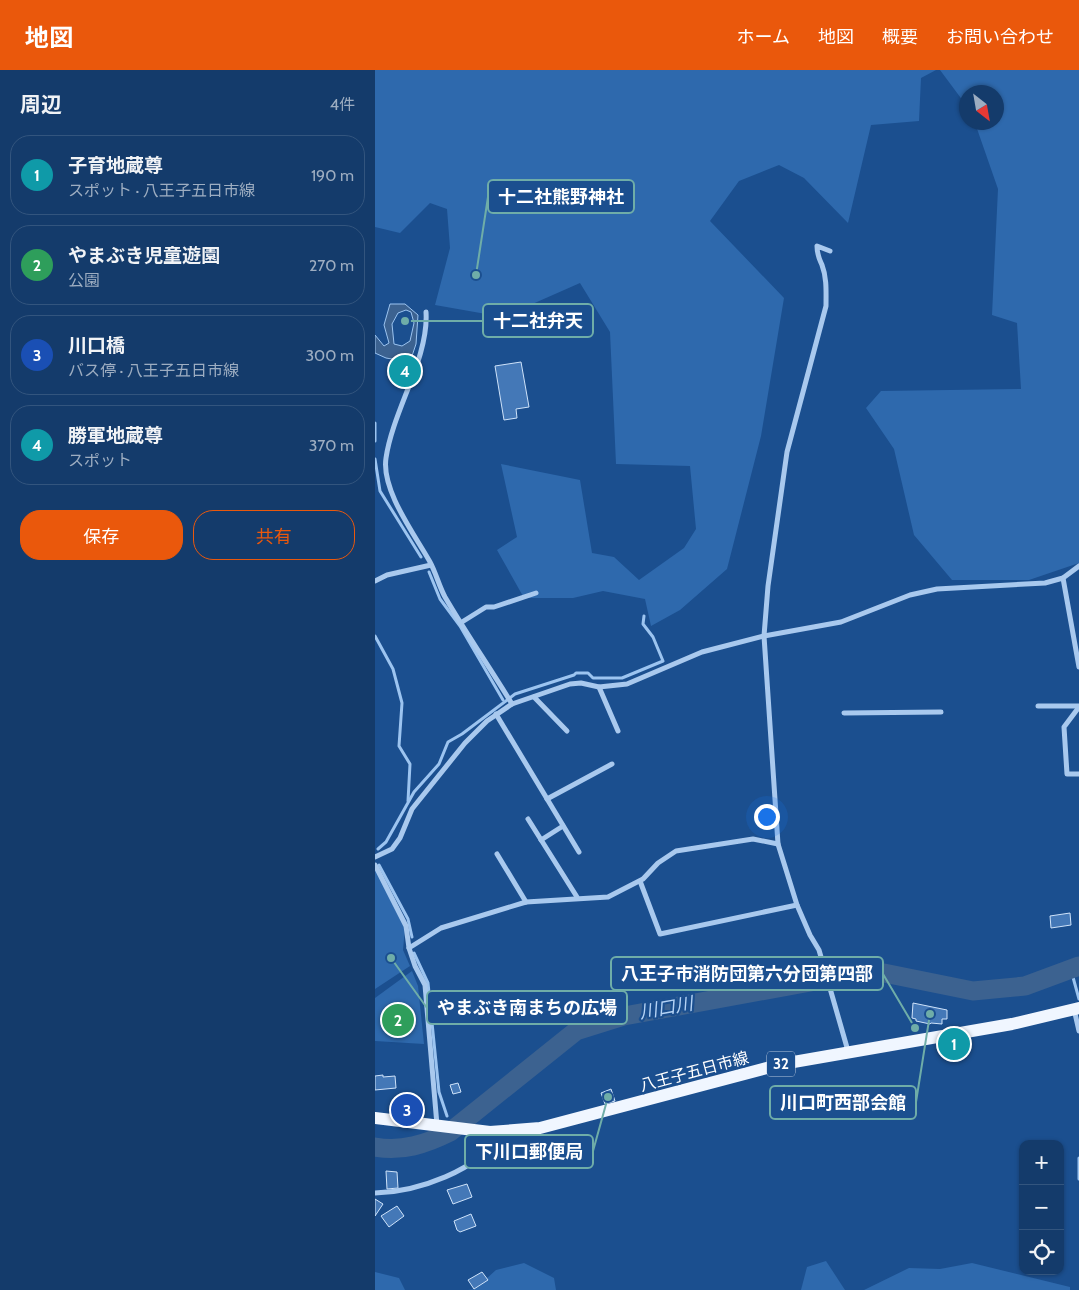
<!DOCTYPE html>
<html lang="ja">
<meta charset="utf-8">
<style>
:root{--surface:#143b6b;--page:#1d4271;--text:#f1f3f6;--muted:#9dadc1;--line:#33557e;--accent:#ea580c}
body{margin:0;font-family:Cabin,"Noto Sans JP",sans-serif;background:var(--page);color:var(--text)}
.controls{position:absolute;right:15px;bottom:15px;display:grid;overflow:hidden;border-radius:10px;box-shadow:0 1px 4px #0004}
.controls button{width:45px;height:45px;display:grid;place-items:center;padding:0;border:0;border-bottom:1px solid var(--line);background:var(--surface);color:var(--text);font:25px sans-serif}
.compass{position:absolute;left:584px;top:15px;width:45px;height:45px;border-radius:50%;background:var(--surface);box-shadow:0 1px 4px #0004;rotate:149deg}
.you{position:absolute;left:391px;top:746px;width:18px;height:18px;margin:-12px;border:4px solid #fff;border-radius:50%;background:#1a73e8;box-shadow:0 0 0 8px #1a73e833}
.badge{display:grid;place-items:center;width:32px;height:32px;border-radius:50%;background:var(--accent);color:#fff;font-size:16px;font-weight:700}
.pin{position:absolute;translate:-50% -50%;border:2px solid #fff;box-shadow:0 1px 5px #0006}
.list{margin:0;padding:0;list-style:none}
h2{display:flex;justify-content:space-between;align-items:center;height:65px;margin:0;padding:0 20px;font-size:21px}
h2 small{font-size:16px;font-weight:400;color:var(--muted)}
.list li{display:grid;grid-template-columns:32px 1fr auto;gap:15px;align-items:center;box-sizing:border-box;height:80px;margin:0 10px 10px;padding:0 10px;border:1px solid var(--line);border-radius:20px}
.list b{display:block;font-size:19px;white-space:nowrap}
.list p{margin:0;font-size:16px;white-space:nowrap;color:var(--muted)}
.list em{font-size:16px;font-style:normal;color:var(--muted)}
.actions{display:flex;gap:10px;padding:15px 20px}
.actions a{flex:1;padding:11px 0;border:1px solid var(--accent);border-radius:20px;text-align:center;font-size:18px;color:var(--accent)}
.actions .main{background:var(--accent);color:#fff}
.icon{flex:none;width:28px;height:28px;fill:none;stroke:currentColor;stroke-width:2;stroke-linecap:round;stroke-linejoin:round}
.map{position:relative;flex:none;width:704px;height:1220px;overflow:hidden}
header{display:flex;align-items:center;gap:30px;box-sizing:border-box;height:70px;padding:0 25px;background:var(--accent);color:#fff}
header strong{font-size:24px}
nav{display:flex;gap:28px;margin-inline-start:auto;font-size:18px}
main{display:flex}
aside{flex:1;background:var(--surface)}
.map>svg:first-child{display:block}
.green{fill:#2e69ad}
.water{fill:#3c6290;stroke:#9cc4f0;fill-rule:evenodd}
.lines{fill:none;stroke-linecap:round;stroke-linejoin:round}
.stream{stroke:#9cc4f0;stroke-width:3}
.river{stroke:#3c6290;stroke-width:19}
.building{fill:#4478b7;stroke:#cfe3fa}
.minor{stroke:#a9c9ee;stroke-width:5}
.primary{stroke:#f0f6ff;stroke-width:12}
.labels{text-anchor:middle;stroke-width:4.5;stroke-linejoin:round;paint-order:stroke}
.shield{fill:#1b4f8f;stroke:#bbcadd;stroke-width:1}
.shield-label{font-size:15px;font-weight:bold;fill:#fff}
.street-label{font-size:16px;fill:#fff;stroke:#1b4f8f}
.water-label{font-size:18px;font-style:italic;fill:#b5d3f5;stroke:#1b4f8f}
.leader{fill:none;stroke:#6fada8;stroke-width:2}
.callout-dot{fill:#6fada8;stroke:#1b4f8f;stroke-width:2}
.callout{fill:#1b4f8f;stroke:#6fada8;stroke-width:2}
.callout-label{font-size:18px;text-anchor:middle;font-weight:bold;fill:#fff}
</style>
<header>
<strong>地図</strong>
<nav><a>ホーム</a><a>地図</a><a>概要</a><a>お問い合わせ</a></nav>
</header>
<main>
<aside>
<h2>周辺<small>4件</small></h2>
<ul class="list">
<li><span class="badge" style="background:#0f9aa8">1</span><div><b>子育地蔵尊</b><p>スポット · 八王子五日市線</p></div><em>190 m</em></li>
<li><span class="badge" style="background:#2e9e5b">2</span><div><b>やまぶき児童遊園</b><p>公園</p></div><em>270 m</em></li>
<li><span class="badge" style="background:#1a4fb4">3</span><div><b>川口橋</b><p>バス停 · 八王子五日市線</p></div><em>300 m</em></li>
<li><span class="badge" style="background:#0f9aa8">4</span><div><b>勝軍地蔵尊</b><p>スポット</p></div><em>370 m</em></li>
</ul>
<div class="actions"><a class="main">保存</a><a>共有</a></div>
</aside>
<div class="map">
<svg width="704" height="1220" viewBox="0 0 704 1220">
<rect width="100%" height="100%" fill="#1b4f8f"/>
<g class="green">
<path d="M0,0H561L546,8L544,51L496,55L473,153L429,108L404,95L364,111L335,151L409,228L386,366L352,499L305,540L276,556L270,529L228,521L198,528H149L122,480L142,467L126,394L205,410L217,483L239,487L264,510L309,478L321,459L315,396L241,394L235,262L205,213L128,247L60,235L75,178L72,139L55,133L25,163L0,157Z"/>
<path d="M565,0H704V493L654,510H577L539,465L519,379L491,338L506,321L646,319L642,253L617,245L623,119L600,53L622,52V22H592L591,35Z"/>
<path d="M0,799L30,858L28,880L35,896L0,919Z"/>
<path d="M37,901L43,916L49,974L0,971V928Z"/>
<path d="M451,1191L470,1220H426L432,1197Z"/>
<path d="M149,1193L179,1208L181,1220H93L100,1219L121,1200Z"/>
<path d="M597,1193L695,1217V1220H489L534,1198L565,1199Z"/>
<path d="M0,1202L24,1208L30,1220H0Z"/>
</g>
<path class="water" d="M15,234H30L43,245L41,274L35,292L11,288L0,283V265L9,276L14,273L9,255ZM31,240L36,242L39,253L35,271L27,276L19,274L17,254L23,243Z"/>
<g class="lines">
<g class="stream">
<path d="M0,353V371"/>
<path d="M0,389L5,421L46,487"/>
<path d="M54,502L65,529L85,556L128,630"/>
<path d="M0,566L18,599L27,633L24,676L35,694L33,731"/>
<path d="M3,779L11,772L39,722L64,694L73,672L87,664L140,624L199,605L201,603H213L218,608H247L288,591L278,567L268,554L269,546"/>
<path d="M4,795L33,849L37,867"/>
<path d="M39,883L53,913L64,1022L72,1046"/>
<path d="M696,900L704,929"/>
<path d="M704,1088V1109"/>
</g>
<path class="river" d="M0,1077C27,1082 51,1074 75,1062L201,961L249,946L479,904L509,903L598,921L650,916L704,896"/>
</g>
<g class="building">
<path d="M146,292L154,337L141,339L142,348L129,350L120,296Z"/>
<path d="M695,843L696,855L676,858L675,846Z"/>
<path d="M538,933L572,940V949H567V954L556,953L555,954L541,951V949L537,948Z"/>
<path d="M8,1005V1007L20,1006L21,1018L0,1020V1006Z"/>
<path d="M83,1013L86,1022L78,1024L75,1015Z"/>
<path d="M236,1019L240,1031L230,1034L226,1023Z"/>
<path d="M11,1101L22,1102L23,1118L12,1119Z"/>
<path d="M92,1114L97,1127L78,1134L72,1120Z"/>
<path d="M0,1129L8,1134L0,1146Z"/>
<path d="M22,1136L29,1146L14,1157L6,1146Z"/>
<path d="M96,1144L101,1156L85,1162L82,1160L79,1151Z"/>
<path d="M107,1202L113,1210L99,1219L93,1210Z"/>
</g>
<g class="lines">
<g class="minor">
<path d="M455,181L442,176C442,185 444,188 447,195C452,208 451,222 451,236L412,382L393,516L389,566L403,774L422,835L435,865L444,880L473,981"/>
<path d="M51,242C54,288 18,340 11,388C6,420 40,465 55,492C61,503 64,516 70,527C91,563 115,598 137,634"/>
<path d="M688,508L704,597"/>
<path d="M0,511L12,505L56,495"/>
<path d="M87,552L111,537H119L161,523"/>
<path d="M224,617L243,661"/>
<path d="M159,627L192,661"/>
<path d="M663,636H704"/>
<path d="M704,637L689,657L692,704H704"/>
<path d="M469,643L566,642"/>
<path d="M121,644L204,782"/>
<path d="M172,729L237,694"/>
<path d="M153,749L202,827"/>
<path d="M166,770L188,756"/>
<path d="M122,784L151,832"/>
<path d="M0,787L17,779L25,768L37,739L90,673L112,651L137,634L195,614L206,613L224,617L252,614L327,582L389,566L466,552L535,525L562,519L670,513L688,508L704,496"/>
<path d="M0,795L31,856L34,878L40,896L50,915L62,1055"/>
<path d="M265,811L285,864L422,835"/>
<path d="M34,878L66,858L151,832L233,827L268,809L283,793L301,781L378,769L403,774"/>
<path d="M699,939L704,961"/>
<path d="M0,1123C41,1122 105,1101 125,1063"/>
</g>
<path class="primary" d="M0,1048L115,1062L165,1058L407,994L637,954L704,938"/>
</g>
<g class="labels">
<rect class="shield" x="392" y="981.5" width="28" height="25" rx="4"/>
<g class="shield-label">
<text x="406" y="999">32</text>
</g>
<g class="street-label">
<text transform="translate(319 1001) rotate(-15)" y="6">八王子五日市線</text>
</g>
<g class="water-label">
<text transform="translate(291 938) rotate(-10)" y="6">川口川</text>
</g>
</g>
<path class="leader" d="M101 205L113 127M30 251L108 251M540 958L508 904M16 888L52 938M555 944L541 1032M233 1027L218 1081"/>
<g class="callout-dot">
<circle cx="101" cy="205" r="5"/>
<circle cx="30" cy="251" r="5"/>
<circle cx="540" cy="958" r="5"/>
<circle cx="16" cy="888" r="5"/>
<circle cx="555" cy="944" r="5"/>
<circle cx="233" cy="1027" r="5"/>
</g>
<g class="callout">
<rect x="113" y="110" width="146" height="33" rx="5"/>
<rect x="108" y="234" width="110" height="33" rx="5"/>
<rect x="236" y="887" width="272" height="33" rx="5"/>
<rect x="52" y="921" width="200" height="33" rx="5"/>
<rect x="395" y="1016" width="146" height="33" rx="5"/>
<rect x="90" y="1065" width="128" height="33" rx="5"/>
</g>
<g class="callout-label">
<text x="186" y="133">十二社熊野神社</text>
<text x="163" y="257">十二社弁天</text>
<text x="372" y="910">八王子市消防団第六分団第四部</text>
<text x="152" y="944">やまぶき南まちの広場</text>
<text x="468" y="1039">川口町西部会館</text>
<text x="154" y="1088">下川口郵便局</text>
</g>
</svg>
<div class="controls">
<button>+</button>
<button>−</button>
<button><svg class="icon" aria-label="locate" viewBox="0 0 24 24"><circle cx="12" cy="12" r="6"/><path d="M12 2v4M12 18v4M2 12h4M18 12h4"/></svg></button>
</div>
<svg class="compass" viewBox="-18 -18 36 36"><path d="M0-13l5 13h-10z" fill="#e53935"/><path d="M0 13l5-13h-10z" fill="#9dadc1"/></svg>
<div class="you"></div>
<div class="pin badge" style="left:579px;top:974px;background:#0f9aa8">1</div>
<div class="pin badge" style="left:23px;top:950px;background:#2e9e5b">2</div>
<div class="pin badge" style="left:32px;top:1040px;background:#1a4fb4">3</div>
<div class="pin badge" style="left:30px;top:301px;background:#0f9aa8">4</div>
</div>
</main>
